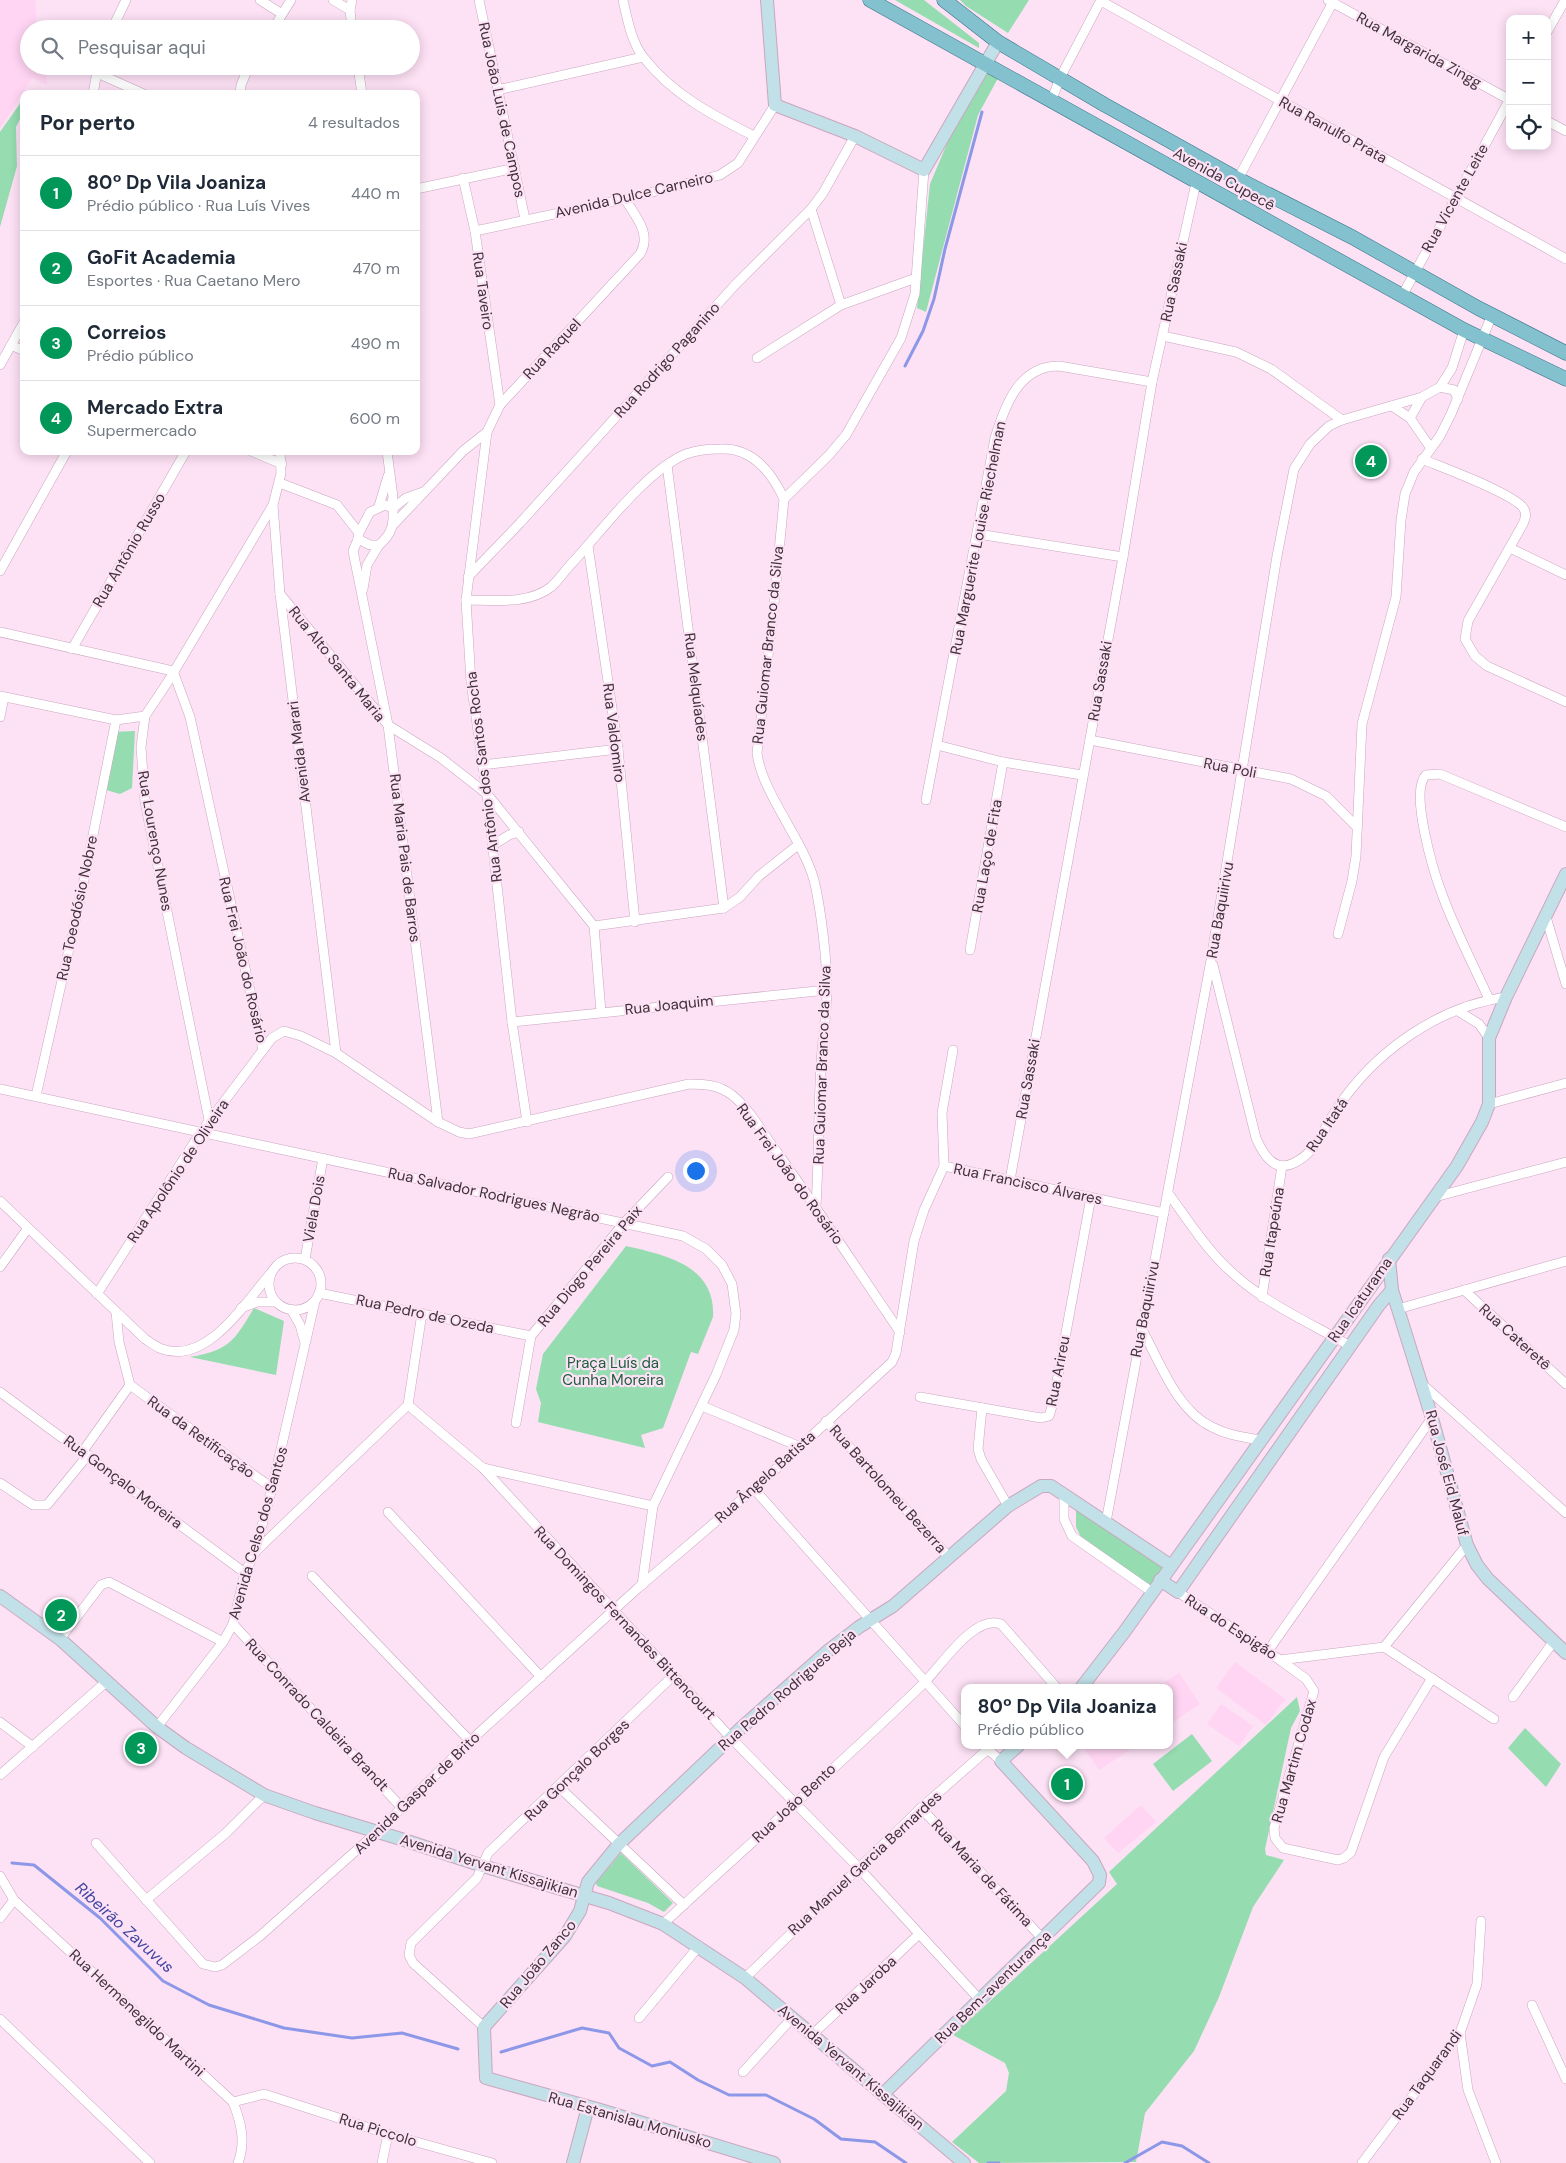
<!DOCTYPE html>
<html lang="pt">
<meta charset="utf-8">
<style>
:root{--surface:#fff;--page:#f6f6f7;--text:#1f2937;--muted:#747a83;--line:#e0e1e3;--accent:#009759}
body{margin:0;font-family:"DM Sans",sans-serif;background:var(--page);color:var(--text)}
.controls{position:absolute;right:15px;top:15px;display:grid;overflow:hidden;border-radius:10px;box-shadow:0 2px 12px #0003}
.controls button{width:45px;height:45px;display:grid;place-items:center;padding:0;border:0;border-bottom:1px solid var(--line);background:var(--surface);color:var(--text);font:25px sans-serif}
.you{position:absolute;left:695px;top:1170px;width:18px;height:18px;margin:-12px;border:4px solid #fff;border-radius:50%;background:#1a73e8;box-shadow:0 0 0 8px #1a73e833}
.badge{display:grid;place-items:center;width:32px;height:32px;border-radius:50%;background:var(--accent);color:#fff;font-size:16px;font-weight:700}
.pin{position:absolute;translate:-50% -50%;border:2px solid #fff;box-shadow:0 1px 5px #0006}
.popup{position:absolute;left:961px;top:1684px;width:212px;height:65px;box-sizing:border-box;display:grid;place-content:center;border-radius:10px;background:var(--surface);filter:drop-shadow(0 1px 4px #0005);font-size:16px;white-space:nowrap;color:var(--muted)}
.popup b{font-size:19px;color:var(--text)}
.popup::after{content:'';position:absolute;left:50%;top:100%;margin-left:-10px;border:10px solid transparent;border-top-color:var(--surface)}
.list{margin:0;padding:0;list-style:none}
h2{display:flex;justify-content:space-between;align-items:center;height:65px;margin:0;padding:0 20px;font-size:21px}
h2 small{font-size:16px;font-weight:400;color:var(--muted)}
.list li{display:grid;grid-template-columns:32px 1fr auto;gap:15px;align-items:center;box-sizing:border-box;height:75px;padding:0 20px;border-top:1px solid var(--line)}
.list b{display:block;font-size:19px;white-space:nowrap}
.list p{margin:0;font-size:16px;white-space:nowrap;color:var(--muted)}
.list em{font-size:16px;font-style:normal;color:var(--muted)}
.icon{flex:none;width:28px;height:28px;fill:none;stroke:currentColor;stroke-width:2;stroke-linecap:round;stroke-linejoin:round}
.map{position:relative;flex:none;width:1566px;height:2163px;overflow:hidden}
.search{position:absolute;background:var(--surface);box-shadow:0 2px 12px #0003;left:20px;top:20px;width:400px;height:55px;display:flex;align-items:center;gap:12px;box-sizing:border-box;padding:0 18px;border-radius:28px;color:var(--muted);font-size:19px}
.panel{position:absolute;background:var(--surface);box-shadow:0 2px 12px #0003;left:20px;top:90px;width:400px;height:365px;border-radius:10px}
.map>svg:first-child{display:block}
.built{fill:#ffd5f3}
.green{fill:#95dcb0}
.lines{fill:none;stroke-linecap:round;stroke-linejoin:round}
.stream{stroke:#8c98e7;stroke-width:3}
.street-casing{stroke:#c9a7bf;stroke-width:10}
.secondary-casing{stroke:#c9a7bf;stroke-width:14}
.primary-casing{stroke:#377486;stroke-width:15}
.street{stroke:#fff;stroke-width:9}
.secondary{stroke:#c2e0e7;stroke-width:12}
.primary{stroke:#84c1ce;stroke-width:14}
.labels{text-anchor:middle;stroke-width:4.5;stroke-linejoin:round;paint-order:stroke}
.street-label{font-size:15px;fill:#3f323b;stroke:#fde1f5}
.park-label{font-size:15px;fill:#1c5e3b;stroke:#fde1f5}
.water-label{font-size:16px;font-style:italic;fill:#4045a1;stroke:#fde1f5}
</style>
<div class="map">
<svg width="1566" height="2163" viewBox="0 0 1566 2163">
<rect width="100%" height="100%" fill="#fde1f5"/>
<g class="built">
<path d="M0,0H35L37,29H29V66H46L47,85L32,78L0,129Z"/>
<path d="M1235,1662L1285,1699L1266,1725L1216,1688Z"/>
<path d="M1179,1673L1200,1704L1170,1724V1688H1155Z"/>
<path d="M1221,1704L1253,1726L1239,1746L1207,1724Z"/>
<path d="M1082,1745H1137L1099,1770Z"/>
<path d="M1141,1805L1156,1822L1118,1853L1104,1838Z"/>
</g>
<g class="green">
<path d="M895,0H924L979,43V48Z"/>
<path d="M960,0H1029L1008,33L966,6Z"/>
<path d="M986,70L998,78L978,115L926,312L917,308L930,184L949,139Z"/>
<path d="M24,98V111L16,127L17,166L0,227V132Z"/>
<path d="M135,731L132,788L120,794L99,788L110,732Z"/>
<path d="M626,1246C665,1255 716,1265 713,1317L698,1354L691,1352L663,1428L641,1435L645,1448L538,1422L541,1403L536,1389L543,1354Z"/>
<path d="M254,1308L284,1321L276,1375L190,1357C230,1350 234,1341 254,1308Z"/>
<path d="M1076,1507L1165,1566L1149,1588L1083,1541L1076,1527Z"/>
<path d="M1297,1697L1300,1711L1291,1728L1265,1849L1266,1855L1284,1860L1253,1907L1219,1997L1194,2051L1145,2113L1136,2162L979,2163L952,2142L1006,2091L1009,2073L1005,2063L953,2035L1117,1884L1109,1872Z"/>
<path d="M1525,1728L1561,1764L1546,1787L1508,1748Z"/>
<path d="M1192,1734L1212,1761L1173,1791L1153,1764Z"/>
<path d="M621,1853L673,1903L664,1912L648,1903L597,1886L596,1883Z"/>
</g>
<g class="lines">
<g class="stream">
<path d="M905,366L923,331L934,299L945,249L982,112"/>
<path d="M12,1863L34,1865L100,1918L163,1981L209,2005L284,2028L352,2038L402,2033L458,2049"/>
<path d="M501,2052L582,2028L609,2033L619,2048L652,2066L670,2062L698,2080L729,2095H766L814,2119L841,2139L875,2142L906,2163"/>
<path d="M988,2163H999"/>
<path d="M1125,2163L1162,2142L1182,2146L1209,2163"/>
</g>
<defs>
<g id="street">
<path d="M260,0L282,14"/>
<path d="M333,0L350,10"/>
<path d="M352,0L350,10L352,29"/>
<path d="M479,0L525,219"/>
<path d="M623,0C627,18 632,44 644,58C673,95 714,116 754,136"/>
<path d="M1328,0L1510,100"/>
<path d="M1101,1L1566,259"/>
<path d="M112,29L126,0"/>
<path d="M273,29L291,0"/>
<path d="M1547,32L1565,0"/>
<path d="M358,66L362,94"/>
<path d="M97,73L144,94"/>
<path d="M497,90L643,57"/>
<path d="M93,94L98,66"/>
<path d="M240,94L241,85L249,66"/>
<path d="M1051,102L1060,78L1101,0"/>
<path d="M1547,121L1566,131"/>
<path d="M463,178L475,231L500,405"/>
<path d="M1238,179L1334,0"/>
<path d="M416,189L515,168"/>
<path d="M811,209L841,305"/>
<path d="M475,231L625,199L720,175L738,163L775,105"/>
<path d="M1402,296L1510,99"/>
<path d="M1163,336L1236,352L1271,369L1342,420"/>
<path d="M11,345L24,351"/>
<path d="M757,358L841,305L916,278"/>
<path d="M0,365L24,322"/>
<path d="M1440,387L1454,390L1458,399"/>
<path d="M1392,406L1410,418L1430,447"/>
<path d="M1410,418L1422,397"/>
<path d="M487,432L466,600L471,682L487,794L512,1022L527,1122"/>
<path d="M251,451L282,464"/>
<path d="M280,451L281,473L273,505L280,594L336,1053"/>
<path d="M387,451L393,497L391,506"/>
<path d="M1422,459C1441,467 1516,494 1524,509C1527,515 1525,519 1523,524L1468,621L1465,639L1475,656L1487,666L1566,702"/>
<path d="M667,465L724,908"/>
<path d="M280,483L337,505L359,533L358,539L370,545H379C392,534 394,525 393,508L385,505L370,512L359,533"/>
<path d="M784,499L829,455L846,435L901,338L915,294L924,170"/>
<path d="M379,506L388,476"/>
<path d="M393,508L406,498L423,492"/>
<path d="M394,524L463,451L487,432L500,405L640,254C652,234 636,217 625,199"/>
<path d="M978,534L1123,557"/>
<path d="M358,539L353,551L388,725L438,1122"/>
<path d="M588,546L618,749L635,922"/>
<path d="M1510,548L1566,575"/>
<path d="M0,571L67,451"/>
<path d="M468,577L520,523L735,285L811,209L823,193L855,136"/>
<path d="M363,589L367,565L379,545"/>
<path d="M280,594L388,725L441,758L487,794L594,926L724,908L740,897L759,876L798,845"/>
<path d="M466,600C494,600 528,605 551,587C559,580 566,569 574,561C603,529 647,470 686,454C697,450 708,449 720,449C752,447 772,473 784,499L774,604L757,753C762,793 802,838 814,880C821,909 827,960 827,990C827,1015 822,1040 821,1065C818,1112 819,1159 816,1206"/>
<path d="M0,632L173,671L190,717L263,1050"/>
<path d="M72,649L186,451"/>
<path d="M0,696L116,720L145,716"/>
<path d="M0,717L4,697"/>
<path d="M1090,740L1291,779L1326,796L1356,826"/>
<path d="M937,745L1003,762L1082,775"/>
<path d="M482,765L618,749"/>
<path d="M926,800L995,438C1005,405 1019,366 1059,366L1152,382"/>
<path d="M493,845L509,835L519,832"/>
<path d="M1546,917L1566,984"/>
<path d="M594,926L601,1012"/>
<path d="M1338,934L1352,881L1356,856L1362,724L1396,597L1401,520L1405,494L1414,472L1440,436L1451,414L1492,315"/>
<path d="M970,950L1003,762"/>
<path d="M1213,965L1256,1138C1263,1154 1274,1173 1294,1163C1317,1152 1323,1129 1336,1110C1374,1052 1437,1007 1506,997"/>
<path d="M1489,999C1473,964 1455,930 1442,894C1434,873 1409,791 1426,775L1440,774L1566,827"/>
<path d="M1458,1011L1479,1024L1489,1038"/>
<path d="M512,1022L827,990"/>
<path d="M0,1089L683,1236L706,1249L722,1265L732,1284L736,1314L734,1330L716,1375L653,1506L642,1585"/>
<path d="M36,1096L80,900L116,720"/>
<path d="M1489,1104L1566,1083"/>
<path d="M209,1120L145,802L141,747L145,716L169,680L273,505"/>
<path d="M944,1166L942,1113L953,1050"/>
<path d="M1010,1180L1123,557L1152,382L1196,183"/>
<path d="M1168,1193C1186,1217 1203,1245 1225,1266C1261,1302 1307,1321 1350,1346"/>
<path d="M1435,1197L1566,1162"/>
<path d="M0,1201L145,1339C150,1342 156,1347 162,1349C207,1365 245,1303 270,1274"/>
<circle cx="295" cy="1284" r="26"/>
<path d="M305,1259L323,1158"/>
<path d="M0,1267L28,1228"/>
<path d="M1464,1290L1566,1384"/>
<path d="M319,1293L531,1336"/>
<path d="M97,1294L201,1132L272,1038L284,1031L301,1036L336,1053L438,1122L459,1132L469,1134L689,1084C705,1084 719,1085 732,1095C750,1109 763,1134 777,1152C819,1211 859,1272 900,1332"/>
<path d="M1262,1297L1282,1166"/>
<path d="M241,1308L257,1302H276"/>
<path d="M291,1309L300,1325L305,1343"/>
<path d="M1398,1309L1566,1261"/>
<path d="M1141,1328C1160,1361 1176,1410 1212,1427C1227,1435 1243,1437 1260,1440"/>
<path d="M1421,1383L1566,1513"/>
<path d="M130,1385L272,1488"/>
<path d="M0,1392L245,1573"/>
<path d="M920,1397L1041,1418L1049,1416L1053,1403L1091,1197"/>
<path d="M408,1405L483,1468L731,1738L858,1867L980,2000"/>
<path d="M702,1406L798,1446"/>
<path d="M982,1408L978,1449L981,1459L1008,1506"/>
<path d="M826,1421L949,1557"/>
<path d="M516,1423L531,1336L624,1223L668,1177"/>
<path d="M83,1451L130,1385L119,1342L116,1312"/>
<path d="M483,1468L653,1506"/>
<path d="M0,1483L33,1505H47L88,1455"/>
<path d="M754,1489L964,1725"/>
<path d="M1064,1493V1519L1072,1536L1152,1592"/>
<path d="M388,1512L541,1677"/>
<path d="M1106,1522L1211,960L1277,556L1294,469L1310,444L1329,426L1342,420L1422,397L1440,387L1452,368L1464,330"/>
<path d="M255,1552L408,1405L422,1313"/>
<path d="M312,1576L470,1741"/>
<path d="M1178,1592L1280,1660L1384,1647L1467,1545"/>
<path d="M233,1624L401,1807"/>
<path d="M60,1639L101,1585L109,1582L223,1642"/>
<path d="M1384,1647L1494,1719"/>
<path d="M1268,1651L1432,1418"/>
<path d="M1280,1660L1306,1679L1314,1691L1274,1828L1275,1838L1283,1848L1338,1860L1344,1858L1351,1852L1384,1757L1432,1678"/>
<path d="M1513,1697L1554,1641"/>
<path d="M0,1722L33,1747"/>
<path d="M157,1727L223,1642L233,1624L245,1573L255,1552L272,1488L315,1301"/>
<path d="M983,1745L1001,1761"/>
<path d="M0,1775L106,1682"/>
<path d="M559,1787L684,1905"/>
<path d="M921,1808L1042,1938"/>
<path d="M96,1843L203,1964L215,1967L222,1965L260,1936L377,1832L470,1741L638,1588L754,1489L892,1362L896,1353L914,1241L924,1210L944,1166L1164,1213"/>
<path d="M0,1876L14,1900L233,2102C241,2122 246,2142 238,2163"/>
<path d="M146,1900L226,1833L264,1795"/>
<path d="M0,1918L14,1900"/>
<path d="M663,1924C750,1843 839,1766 924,1683C941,1666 974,1614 1001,1624L1057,1688"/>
<path d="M745,1978L921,1808L987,1750"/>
<path d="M1532,2005L1566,2079"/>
<path d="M639,2018L699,1946"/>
<path d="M0,2019L150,2163"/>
<path d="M484,2027L413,1963L409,1955L411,1943L477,1878L488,1853L674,1675"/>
<path d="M1460,2033L1468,2090L1496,2163"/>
<path d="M813,2034L918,1935"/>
<path d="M743,2072L793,2017"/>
<path d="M233,2102L264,2094L388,2134L492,2163"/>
<path d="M382,2163L388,2134"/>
<path d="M1362,2163L1460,2033L1477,1984L1481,1921"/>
</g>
<g id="secondary">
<path d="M767,0L775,105L855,136L924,170L998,42"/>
<path d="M1389,1259L1392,1290L1432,1418L1467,1545L1477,1565L1488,1579L1566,1653"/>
<path d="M1160,1580L1178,1592L1379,1305L1392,1290"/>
<path d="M0,1596L60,1639L157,1727L186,1748L264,1795L315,1813L401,1839L483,1866L609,1903L663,1924L745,1978L964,2163"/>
<path d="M1081,1688L1125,1631L1457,1166L1482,1122L1489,1104V1038L1506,997L1566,874"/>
<path d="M883,2094L1099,1883L1100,1875L1093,1861L1001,1761L1019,1745"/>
<path d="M573,2163L588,2107"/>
<path d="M774,2163L597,2109L486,2078L484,2027L565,1936L580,1911L588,1882L619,1844L740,1729L829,1650L859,1627L893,1606L1008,1506L1041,1486H1051L1170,1565"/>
</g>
<g id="primary">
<path d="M870,0L1464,330L1566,379"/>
<path d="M944,0L998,42L1105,105L1238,179L1352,237L1478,308L1566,353"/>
</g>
</defs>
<use href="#street" class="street-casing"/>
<use href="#secondary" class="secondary-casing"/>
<use href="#primary" class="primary-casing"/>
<use href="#street" class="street"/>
<use href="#secondary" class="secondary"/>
<use href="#primary" class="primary"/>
</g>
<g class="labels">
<g class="street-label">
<text transform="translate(1419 50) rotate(29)" y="5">Rua Margarida Zingg</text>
<text transform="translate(502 110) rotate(78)" y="5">Rua João Luis de Campos</text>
<text transform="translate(1333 130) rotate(29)" y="5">Rua Ranulfo Prata</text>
<text transform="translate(1224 179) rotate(29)" y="5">Avenida Cupecê</text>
<text transform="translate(634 195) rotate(-13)" y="5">Avenida Dulce Carneiro</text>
<text transform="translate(1455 198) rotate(-61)" y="5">Rua Vicente Leite</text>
<text transform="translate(1174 282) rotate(-78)" y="5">Rua Sassaki</text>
<text transform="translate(483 291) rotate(82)" y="5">Rua Taveiro</text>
<text transform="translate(552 349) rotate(-47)" y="5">Rua Raquel</text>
<text transform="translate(667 360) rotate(-48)" y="5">Rua Rodrigo Paganino</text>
<text transform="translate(978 538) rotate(-79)" y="5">Rua Marguerite Louise Riechelman</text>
<text transform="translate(129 550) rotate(-60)" y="5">Rua Antônio Russo</text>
<text transform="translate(768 645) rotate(-84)" y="5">Rua Guiomar Branco da Silva</text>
<text transform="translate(337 664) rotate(51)" y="5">Rua Alto Santa Maria</text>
<text transform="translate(1100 681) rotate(-80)" y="5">Rua Sassaki</text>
<text transform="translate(696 687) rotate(83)" y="5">Rua Melquíades</text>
<text transform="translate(614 733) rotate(83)" y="5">Rua Valdomiro</text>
<text transform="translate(299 752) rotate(-97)" y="5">Avenida Marari</text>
<text transform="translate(1230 768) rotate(11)" y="5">Rua Poli</text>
<text transform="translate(484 777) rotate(-97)" y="5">Rua Antônio dos Santos Rocha</text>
<text transform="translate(155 841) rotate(80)" y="5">Rua Lourenço Nunes</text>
<text transform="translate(987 856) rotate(-80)" y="5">Rua Laço de Fita</text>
<text transform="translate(405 858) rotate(83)" y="5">Rua Maria Pais de Barros</text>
<text transform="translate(77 908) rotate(-78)" y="5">Rua Toeodósio Nobre</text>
<text transform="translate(1220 910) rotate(-80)" y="5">Rua Baquiirivu</text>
<text transform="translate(243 960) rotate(77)" y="5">Rua Frei João do Rosário</text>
<text transform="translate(669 1005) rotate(-6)" y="5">Rua Joaquim</text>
<text transform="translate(822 1065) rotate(-88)" y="5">Rua Guiomar Branco da Silva</text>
<text transform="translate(1028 1079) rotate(-80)" y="5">Rua Sassaki</text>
<text transform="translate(1327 1125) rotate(-56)" y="5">Rua Itatá</text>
<text transform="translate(178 1171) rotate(-56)" y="5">Rua Apolônio de Oliveira</text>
<text transform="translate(790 1174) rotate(54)" y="5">Rua Frei João do Rosário</text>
<text transform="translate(1028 1184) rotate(12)" y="5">Rua Francisco Álvares</text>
<text transform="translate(494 1195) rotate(12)" y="5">Rua Salvador Rodrigues Negrão</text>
<text transform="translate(314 1209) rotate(-80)" y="5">Viela Dois</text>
<text transform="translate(1272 1232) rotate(-81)" y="5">Rua Itapeúna</text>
<text transform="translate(590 1266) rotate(-50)" y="5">Rua Diogo Pereira Paix</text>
<text transform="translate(1360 1300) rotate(-55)" y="5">Rua Icaturama</text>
<text transform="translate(1145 1309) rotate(-79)" y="5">Rua Baquiirivu</text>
<text transform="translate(425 1314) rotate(12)" y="5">Rua Pedro de Ozeda</text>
<text transform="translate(1515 1337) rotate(42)" y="5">Rua Cateretê</text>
<text transform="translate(1058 1371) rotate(-79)" y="5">Rua Arireu</text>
<text transform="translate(201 1437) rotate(36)" y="5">Rua da Retificação</text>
<text transform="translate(1447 1473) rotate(75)" y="5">Rua José Eid Maluf</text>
<text transform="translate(765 1477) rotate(-42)" y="5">Rua Ângelo Batista</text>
<text transform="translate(123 1482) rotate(37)" y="5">Rua Gonçalo Moreira</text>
<text transform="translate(888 1489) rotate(48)" y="5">Rua Bartolomeu Bezerra</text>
<text transform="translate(258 1533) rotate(-74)" y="5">Avenida Celso dos Santos</text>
<text transform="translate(625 1623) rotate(47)" y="5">Rua Domingos Fernandes Bittencourt</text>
<text transform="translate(1231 1627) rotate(33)" y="5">Rua do Espigão</text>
<text transform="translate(787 1690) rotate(-41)" y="5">Rua Pedro Rodrigues Beja</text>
<text transform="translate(317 1715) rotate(47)" y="5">Rua Conrado Caldeira Brandt</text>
<text transform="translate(1294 1761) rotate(-74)" y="5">Rua Martim Codax</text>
<text transform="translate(577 1770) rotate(-44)" y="5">Rua Gonçalo Borges</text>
<text transform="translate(417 1793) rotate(-44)" y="5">Avenida Gaspar de Brito</text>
<text transform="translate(794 1803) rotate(-43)" y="5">Rua João Bento</text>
<text transform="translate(865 1863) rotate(-43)" y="5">Rua Manuel Garcia Bernardes</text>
<text transform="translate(489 1866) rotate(17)" y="5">Avenida Yervant Kissajikian</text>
<text transform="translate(982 1873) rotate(47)" y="5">Rua Maria de Fátima</text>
<text transform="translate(538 1964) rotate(-50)" y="5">Rua João Zanco</text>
<text transform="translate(866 1985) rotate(-43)" y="5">Rua Jaroba</text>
<text transform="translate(993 1987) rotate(-44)" y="5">Rua Bem-aventurança</text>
<text transform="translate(137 2013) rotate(43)" y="5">Rua Hermenegildo Martini</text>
<text transform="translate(851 2067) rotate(40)" y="5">Avenida Yervant Kissajikian</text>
<text transform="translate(1427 2075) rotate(-54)" y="5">Rua Taquarandi</text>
<text transform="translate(630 2120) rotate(16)" y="5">Rua Estanislau Moniusko</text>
<text transform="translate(378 2130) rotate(17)" y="5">Rua Piccolo</text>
</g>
<g class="park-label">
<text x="613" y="1368">Praça Luís da<tspan x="613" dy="17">Cunha Moreira</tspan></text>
</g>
<g class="water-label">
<text transform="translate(125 1927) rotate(42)" y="6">Ribeirão Zavuvus</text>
</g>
</g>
</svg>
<div class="controls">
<button>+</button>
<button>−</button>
<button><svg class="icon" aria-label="locate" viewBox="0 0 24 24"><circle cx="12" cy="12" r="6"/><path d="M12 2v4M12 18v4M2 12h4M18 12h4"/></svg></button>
</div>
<div class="you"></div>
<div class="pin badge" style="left:1067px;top:1784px">1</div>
<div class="popup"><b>80º Dp Vila Joaniza</b>Prédio público</div>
<div class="pin badge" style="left:61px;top:1615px">2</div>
<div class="pin badge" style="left:141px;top:1748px">3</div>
<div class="pin badge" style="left:1371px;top:461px">4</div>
<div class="search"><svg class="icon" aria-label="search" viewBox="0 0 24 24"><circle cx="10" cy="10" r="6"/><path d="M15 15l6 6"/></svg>Pesquisar aqui</div>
<section class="panel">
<h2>Por perto<small>4 resultados</small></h2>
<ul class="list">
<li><span class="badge">1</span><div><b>80º Dp Vila Joaniza</b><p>Prédio público · Rua Luís Vives</p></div><em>440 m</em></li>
<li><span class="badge">2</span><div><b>GoFit Academia</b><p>Esportes · Rua Caetano Mero</p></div><em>470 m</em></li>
<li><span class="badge">3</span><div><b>Correios</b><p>Prédio público</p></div><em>490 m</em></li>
<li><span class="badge">4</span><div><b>Mercado Extra</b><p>Supermercado</p></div><em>600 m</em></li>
</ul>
</section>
</div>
